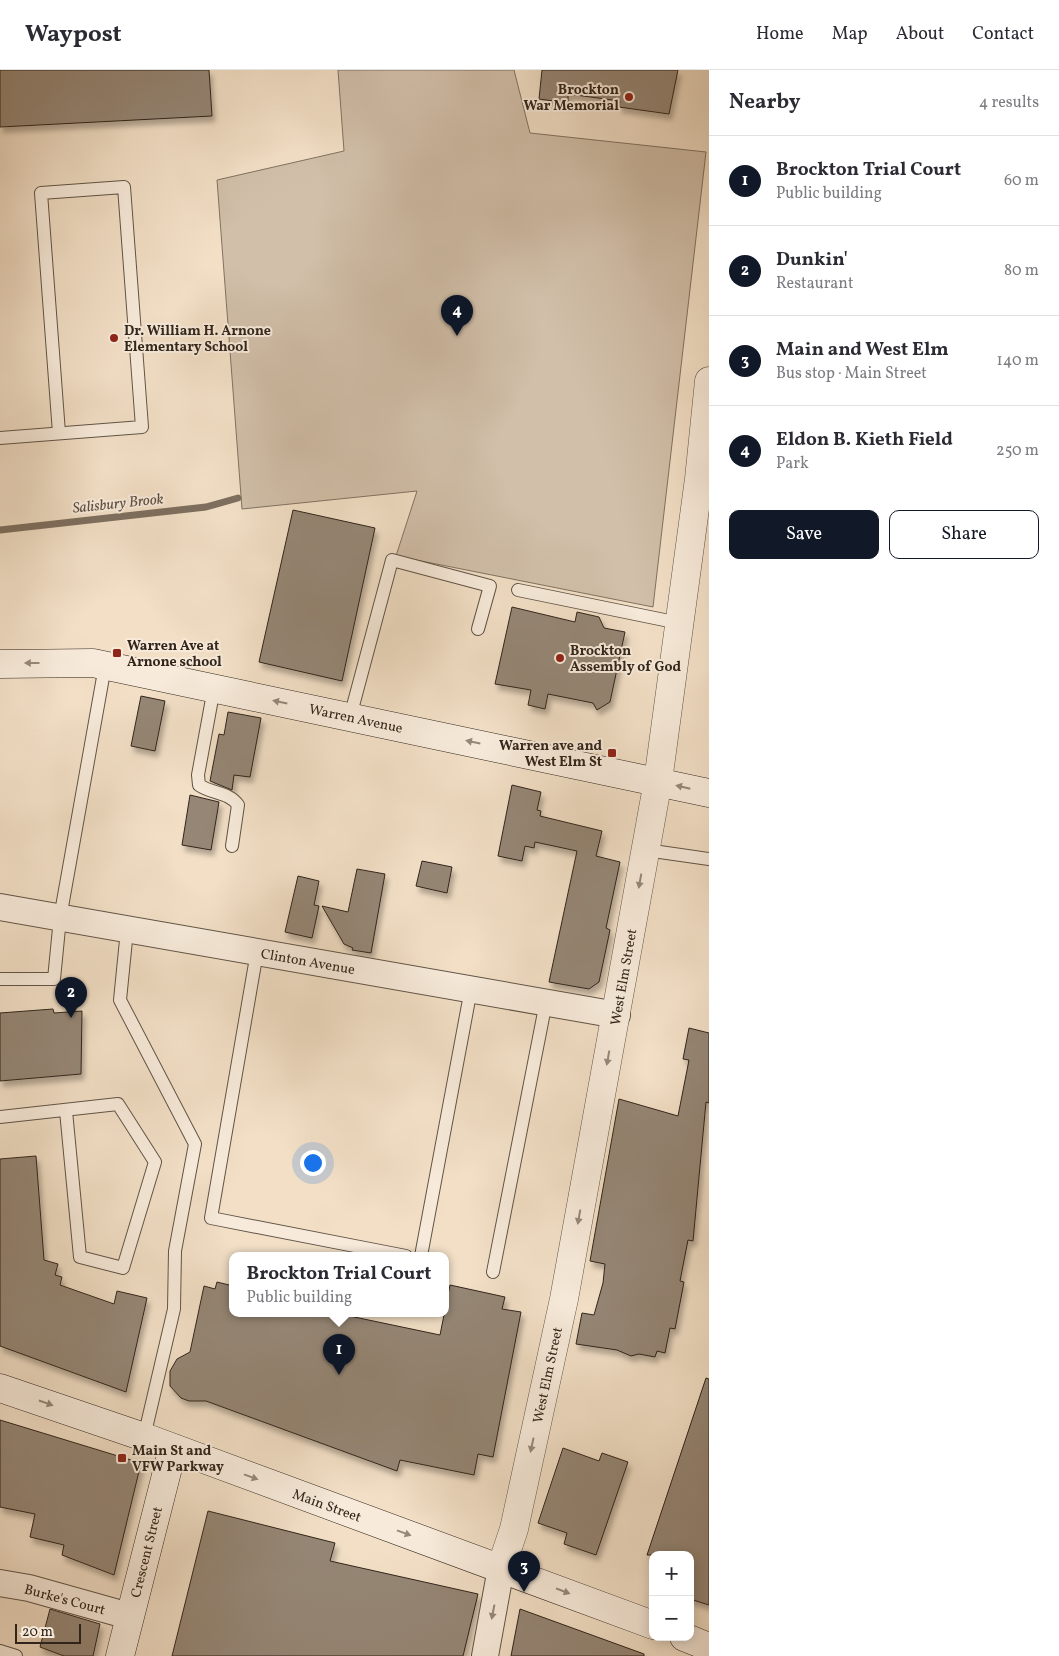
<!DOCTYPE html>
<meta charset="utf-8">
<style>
:root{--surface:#fff;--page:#f2f2f3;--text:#2b2b33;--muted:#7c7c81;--line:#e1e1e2;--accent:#111827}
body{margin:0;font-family:Vollkorn,serif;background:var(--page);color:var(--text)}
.controls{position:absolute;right:15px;bottom:15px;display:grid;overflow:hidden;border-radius:10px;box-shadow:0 2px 12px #0003}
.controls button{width:45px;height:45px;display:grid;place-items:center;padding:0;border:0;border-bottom:1px solid var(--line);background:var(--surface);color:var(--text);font:25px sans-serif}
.scale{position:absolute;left:15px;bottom:12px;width:66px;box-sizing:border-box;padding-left:5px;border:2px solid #31251b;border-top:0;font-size:14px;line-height:18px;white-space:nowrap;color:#31251b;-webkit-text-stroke:4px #f7eada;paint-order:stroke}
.you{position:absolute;left:312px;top:1092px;width:18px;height:18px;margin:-12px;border:4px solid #fff;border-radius:50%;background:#1a73e8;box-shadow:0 0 0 8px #1a73e833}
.badge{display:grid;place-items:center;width:32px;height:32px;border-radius:50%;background:var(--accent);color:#fff;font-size:16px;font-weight:700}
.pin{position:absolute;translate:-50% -41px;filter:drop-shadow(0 1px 2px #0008)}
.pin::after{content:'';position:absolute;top:26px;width:18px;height:15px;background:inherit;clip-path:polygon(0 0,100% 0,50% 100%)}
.popup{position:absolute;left:229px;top:1182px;width:220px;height:65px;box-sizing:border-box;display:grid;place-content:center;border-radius:10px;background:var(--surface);filter:drop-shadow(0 1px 4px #0005);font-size:16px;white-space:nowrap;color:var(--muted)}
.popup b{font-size:19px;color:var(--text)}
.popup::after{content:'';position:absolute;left:50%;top:100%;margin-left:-10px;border:10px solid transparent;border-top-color:var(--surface)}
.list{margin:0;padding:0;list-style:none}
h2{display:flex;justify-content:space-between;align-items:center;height:65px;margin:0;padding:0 20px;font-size:21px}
h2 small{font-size:16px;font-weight:400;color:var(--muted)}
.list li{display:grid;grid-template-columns:32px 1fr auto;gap:15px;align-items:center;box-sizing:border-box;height:90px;padding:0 20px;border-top:1px solid var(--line)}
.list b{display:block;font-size:19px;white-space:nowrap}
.list p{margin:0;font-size:16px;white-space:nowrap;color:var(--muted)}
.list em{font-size:16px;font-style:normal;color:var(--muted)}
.actions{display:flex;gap:10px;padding:15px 20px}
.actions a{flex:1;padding:11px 0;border:1px solid var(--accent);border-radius:10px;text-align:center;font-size:18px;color:var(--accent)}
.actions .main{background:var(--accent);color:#fff}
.map{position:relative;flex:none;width:709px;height:1586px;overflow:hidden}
header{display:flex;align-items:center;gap:30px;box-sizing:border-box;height:70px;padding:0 25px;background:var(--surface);border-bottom:1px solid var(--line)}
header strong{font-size:24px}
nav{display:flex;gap:28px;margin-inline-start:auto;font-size:18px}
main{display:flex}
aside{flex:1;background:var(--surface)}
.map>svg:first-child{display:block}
.green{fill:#d1bfa9;stroke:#817262}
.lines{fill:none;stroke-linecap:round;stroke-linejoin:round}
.stream{stroke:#7d6f5f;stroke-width:7}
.building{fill:#958674;stroke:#31251b;filter:url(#shadow)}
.service-casing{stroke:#615446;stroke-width:14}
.minor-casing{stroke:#615446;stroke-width:28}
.tertiary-casing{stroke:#615446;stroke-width:29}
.secondary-casing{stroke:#31251b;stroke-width:29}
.service{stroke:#f7eada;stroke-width:12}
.minor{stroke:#f7eada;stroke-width:26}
.tertiary{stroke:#f7eada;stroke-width:28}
.secondary{stroke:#f7eada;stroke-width:28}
.oneway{fill:#94887a}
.poi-dot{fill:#8f2418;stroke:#f7eada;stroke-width:2}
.labels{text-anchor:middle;stroke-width:4;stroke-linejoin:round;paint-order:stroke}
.poi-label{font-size:14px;font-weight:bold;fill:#31251b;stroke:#f7eada;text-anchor:start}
.street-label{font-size:14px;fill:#31251b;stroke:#f7eada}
.water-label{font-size:15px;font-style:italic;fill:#5d5043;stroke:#f7eada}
</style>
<header>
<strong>Waypost</strong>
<nav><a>Home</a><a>Map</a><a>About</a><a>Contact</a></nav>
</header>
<main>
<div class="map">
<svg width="709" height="1586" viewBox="0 0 709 1586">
<defs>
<filter id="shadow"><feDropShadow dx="3" dy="5.5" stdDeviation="2.5" flood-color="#0004"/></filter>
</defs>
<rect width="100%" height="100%" fill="#f2dfc6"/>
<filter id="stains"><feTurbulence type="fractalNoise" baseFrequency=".004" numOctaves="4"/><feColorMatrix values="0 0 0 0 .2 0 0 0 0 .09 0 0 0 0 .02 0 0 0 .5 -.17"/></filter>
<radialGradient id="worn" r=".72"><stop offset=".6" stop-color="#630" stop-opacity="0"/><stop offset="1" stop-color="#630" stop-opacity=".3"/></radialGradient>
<path class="green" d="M338,0H514L530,63L706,82L653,537L396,486L417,421L242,439L217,110L344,81Z"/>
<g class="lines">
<path class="stream" d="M0,460L206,437L238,428"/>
</g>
<g class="building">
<path d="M0,0H209L212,46L0,57Z"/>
<path d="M542,0H678L669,44L619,37L620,31L568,24V33L539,29Z"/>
<path d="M293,440L375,458L342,611L259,592Z"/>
<path d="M512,537L575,552L577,542L599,547L604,558L625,562L610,632L597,640L593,633L548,624L545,639L528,635L531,620L495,614Z"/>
<path d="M141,626L165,631L155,681L131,676Z"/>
<path d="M228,642L261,648L250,707L234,705L232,720L210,711L219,664L224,665Z"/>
<path d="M512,715L541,722L537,740L541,741L540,746L602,761L596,786L620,792L606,858L610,860L599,912L589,919L549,912L577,781L535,772L534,778L525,776L522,791L498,786Z"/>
<path d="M190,725L219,732L211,780L182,775Z"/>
<path d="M422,791L452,797L447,823L416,816Z"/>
<path d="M357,799L385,804L371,883L352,880L353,878L344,874L322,836L348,842Z"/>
<path d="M298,806L319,811L314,835L319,836L312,868L285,862Z"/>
<path d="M53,939L54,943L82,941L81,1004L0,1011V943Z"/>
<path d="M689,958L709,963V1033L706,1032L693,1171L688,1170L680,1211L684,1212L675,1259L670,1258L665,1283L657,1281L655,1287L639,1284L631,1286L617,1280L576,1274L582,1243L594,1245L603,1213L605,1194L590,1191L619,1029L678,1046L689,990L683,989Z"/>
<path d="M36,1086L44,1190L58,1194L55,1205L62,1207L60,1215L114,1234L117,1221L147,1228L126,1322L0,1276V1089Z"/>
<path d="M217,1212L233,1216V1244H340L440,1265L450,1215L505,1227L502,1239L521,1242L493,1387L478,1384L474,1405L400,1390L397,1401L206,1331H189L181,1328L170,1316V1301L177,1289L190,1282L204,1216L215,1219Z"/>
<path d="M706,1308L709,1309V1535L690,1529V1485H647Z"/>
<path d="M0,1350L141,1393L114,1505L62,1485L64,1475L30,1467L35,1444L0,1437Z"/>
<path d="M563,1378L599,1391L602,1383L628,1392L596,1485L564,1474L567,1463L538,1453Z"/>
<path d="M208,1441L335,1473L330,1491L478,1524L463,1586H172Z"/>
<path d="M50,1539L100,1554L93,1586H64L40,1577Z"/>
<path d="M520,1539L644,1584V1586H511Z"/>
</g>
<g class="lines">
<defs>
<g id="service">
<path d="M0,368L142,357L124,117L41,123L59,363"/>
<path d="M518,520L679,553"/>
<path d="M214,618L198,705L199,715C212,724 229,722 238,735L232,776"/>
<path d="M350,647L392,490L490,516L478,559"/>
<path d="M646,780L709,789"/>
<path d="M127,860L120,930L195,1074L175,1181L174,1239L144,1367"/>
<path d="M257,882L211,1148L406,1186"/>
<path d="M0,909H54L60,848L105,596"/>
<path d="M0,1047L118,1034L155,1092L123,1198L80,1187L66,1041"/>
<path d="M421,1186L471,919"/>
<path d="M493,1202L546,932"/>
<path d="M0,1581L16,1586"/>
</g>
<g id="minor">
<path d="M0,837L617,945"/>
<path d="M0,1513L29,1518L129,1546"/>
<path d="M485,1586L501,1498"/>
</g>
<path id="tertiary" d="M501,1498L514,1459L564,1229L658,711L699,409L709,311"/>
<g id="secondary">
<path d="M0,594L93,593L709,723"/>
<path d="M0,1318L144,1367L653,1555"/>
<path d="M684,1567L709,1577"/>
<path d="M120,1586L173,1378"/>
</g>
</defs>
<use href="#service" class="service-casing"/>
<use href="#minor" class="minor-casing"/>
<use href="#tertiary" class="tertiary-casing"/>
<use href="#secondary" class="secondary-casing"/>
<use href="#service" class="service"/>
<use href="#minor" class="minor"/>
<use href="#tertiary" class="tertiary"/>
<use href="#secondary" class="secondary"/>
</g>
<defs><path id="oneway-solid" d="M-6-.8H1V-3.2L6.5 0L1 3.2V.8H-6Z" transform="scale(1.25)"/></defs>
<g class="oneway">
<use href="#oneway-solid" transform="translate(32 593) rotate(180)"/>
<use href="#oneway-solid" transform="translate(280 632) rotate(-168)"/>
<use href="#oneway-solid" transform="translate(473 672) rotate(-168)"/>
<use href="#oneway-solid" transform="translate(683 717) rotate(-167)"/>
<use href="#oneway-solid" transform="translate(640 811) rotate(100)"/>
<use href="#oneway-solid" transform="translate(608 988) rotate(100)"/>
<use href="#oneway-solid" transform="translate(579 1147) rotate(100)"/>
<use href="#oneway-solid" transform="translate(46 1333) rotate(19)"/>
<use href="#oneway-solid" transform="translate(532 1375) rotate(102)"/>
<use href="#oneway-solid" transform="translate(251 1407) rotate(20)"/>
<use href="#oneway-solid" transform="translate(404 1463) rotate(20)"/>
<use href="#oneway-solid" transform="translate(563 1521) rotate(21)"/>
<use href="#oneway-solid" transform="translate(493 1542) rotate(101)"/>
</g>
<g class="poi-dot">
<circle cx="629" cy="27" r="5"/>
<circle cx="114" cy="268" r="5"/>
<rect x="112" y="578" width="10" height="10" rx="2.5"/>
<circle cx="560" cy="588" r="5"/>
<rect x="607" y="678" width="10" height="10" rx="2.5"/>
<rect x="117" y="1383" width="10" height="10" rx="2.5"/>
</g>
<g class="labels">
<g class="poi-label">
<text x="619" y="24" text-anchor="end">Brockton<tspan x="619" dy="16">War Memorial</tspan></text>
<text x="124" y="265">Dr. William H. Arnone<tspan x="124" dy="16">Elementary School</tspan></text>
<text x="127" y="580">Warren Ave at<tspan x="127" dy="16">Arnone school</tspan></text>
<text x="570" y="585">Brockton<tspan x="570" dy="16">Assembly of God</tspan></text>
<text x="602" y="680" text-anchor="end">Warren ave and<tspan x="602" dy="16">West Elm St</tspan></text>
<text x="132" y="1385">Main St and<tspan x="132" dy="16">VFW Parkway</tspan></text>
</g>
<g class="street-label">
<text transform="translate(356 648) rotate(12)" y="5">Warren Avenue</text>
<text transform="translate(308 891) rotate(10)" y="5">Clinton Avenue</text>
<text transform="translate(623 907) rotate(-80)" y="5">West Elm Street</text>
<text transform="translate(547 1305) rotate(-78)" y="5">West Elm Street</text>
<text transform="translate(327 1435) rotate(20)" y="5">Main Street</text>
<text transform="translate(146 1482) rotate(-76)" y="5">Crescent Street</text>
<text transform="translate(65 1529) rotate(15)" y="5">Burke's Court</text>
</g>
<g class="water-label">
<text transform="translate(118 433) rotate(-6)" y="5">Salisbury Brook</text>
</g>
</g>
<rect width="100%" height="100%" filter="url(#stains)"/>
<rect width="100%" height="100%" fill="url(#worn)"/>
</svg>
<div class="controls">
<button>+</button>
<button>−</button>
</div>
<div class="scale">20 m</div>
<div class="you"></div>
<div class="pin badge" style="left:339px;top:1305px">1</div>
<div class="popup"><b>Brockton Trial Court</b>Public building</div>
<div class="pin badge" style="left:71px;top:948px">2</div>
<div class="pin badge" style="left:524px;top:1522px">3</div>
<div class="pin badge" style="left:457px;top:266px">4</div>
</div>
<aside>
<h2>Nearby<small>4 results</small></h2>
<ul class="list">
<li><span class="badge">1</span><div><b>Brockton Trial Court</b><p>Public building</p></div><em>60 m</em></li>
<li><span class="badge">2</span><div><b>Dunkin'</b><p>Restaurant</p></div><em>80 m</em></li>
<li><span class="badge">3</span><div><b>Main and West Elm</b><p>Bus stop · Main Street</p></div><em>140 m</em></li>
<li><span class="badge">4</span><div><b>Eldon B. Kieth Field</b><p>Park</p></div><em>250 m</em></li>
</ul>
<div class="actions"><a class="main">Save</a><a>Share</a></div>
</aside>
</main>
